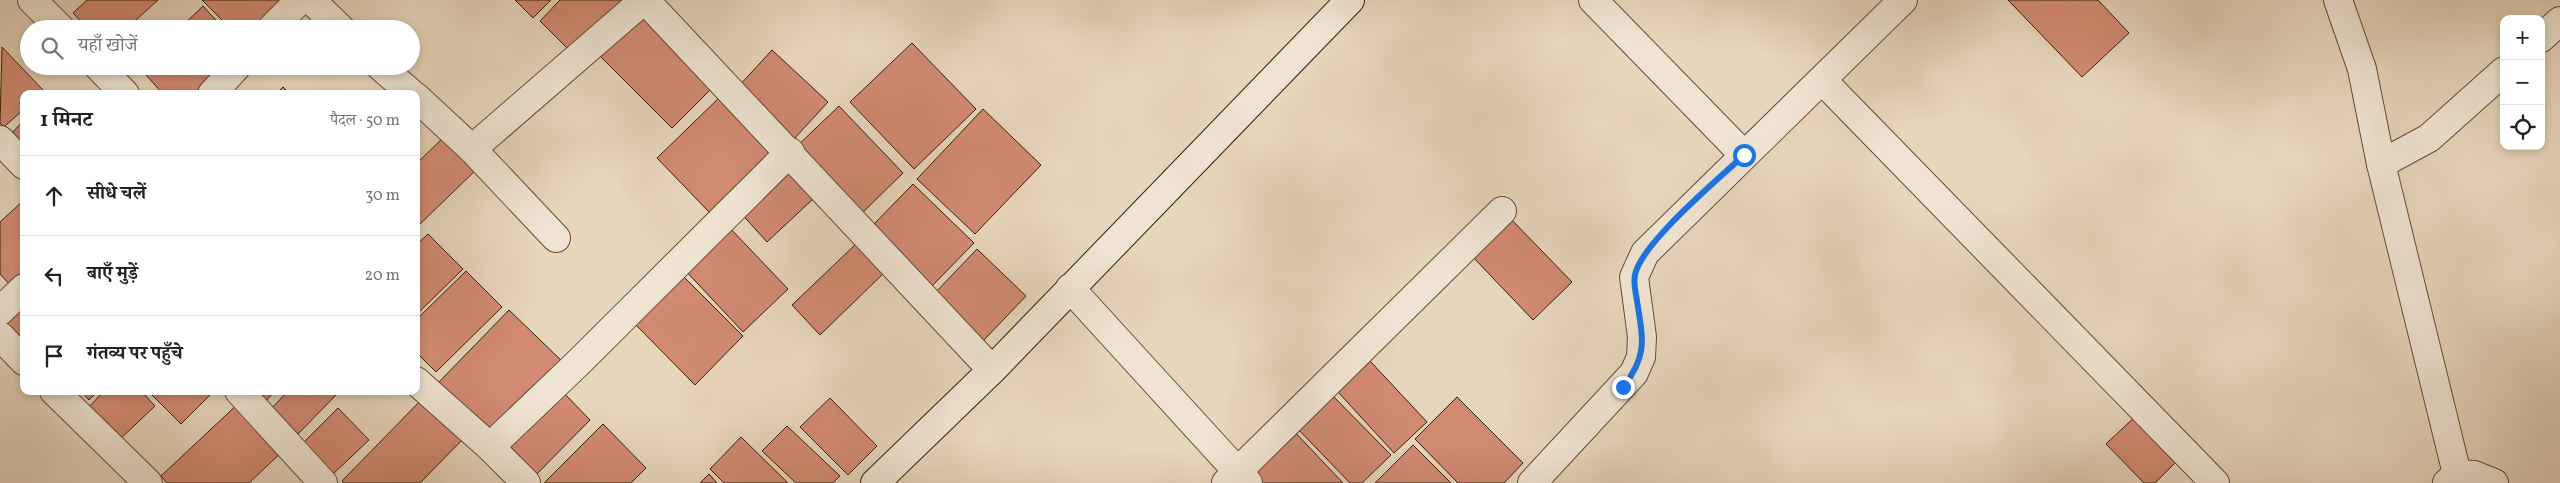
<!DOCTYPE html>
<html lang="hi">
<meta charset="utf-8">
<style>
:root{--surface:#fff;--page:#f6f6f6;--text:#222;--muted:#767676;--line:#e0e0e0}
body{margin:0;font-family:Vollkorn,"Noto Serif Devanagari",serif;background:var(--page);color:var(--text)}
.controls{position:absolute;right:15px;top:15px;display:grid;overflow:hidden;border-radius:10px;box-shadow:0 2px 8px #0003}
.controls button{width:45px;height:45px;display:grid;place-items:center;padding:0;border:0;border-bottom:1px solid var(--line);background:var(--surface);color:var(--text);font:25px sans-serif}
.stop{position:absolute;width:15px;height:15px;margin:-11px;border:4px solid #1a73e8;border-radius:50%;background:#fff}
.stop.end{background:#1a73e8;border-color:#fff;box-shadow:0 1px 5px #0008}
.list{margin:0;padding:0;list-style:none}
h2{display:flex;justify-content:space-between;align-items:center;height:65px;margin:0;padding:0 20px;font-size:21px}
h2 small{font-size:16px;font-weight:400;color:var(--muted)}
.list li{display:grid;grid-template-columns:32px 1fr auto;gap:15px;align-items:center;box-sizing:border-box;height:80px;padding:0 20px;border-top:1px solid var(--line)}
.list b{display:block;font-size:19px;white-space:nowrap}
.list em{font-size:16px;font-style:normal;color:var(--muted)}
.icon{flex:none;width:28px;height:28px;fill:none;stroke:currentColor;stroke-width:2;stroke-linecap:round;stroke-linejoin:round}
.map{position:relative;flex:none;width:2560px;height:483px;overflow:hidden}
.search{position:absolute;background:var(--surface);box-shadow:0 2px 8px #0003;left:20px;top:20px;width:400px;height:55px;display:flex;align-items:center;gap:12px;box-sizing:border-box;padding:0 18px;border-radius:28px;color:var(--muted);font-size:19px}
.panel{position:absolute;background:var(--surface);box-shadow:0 2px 8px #0003;left:20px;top:90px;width:400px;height:305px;border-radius:10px}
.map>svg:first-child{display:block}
.building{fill:#d28a73;stroke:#382007}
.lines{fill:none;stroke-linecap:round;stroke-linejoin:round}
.street-casing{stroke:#644d34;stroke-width:30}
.secondary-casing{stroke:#382007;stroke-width:30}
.street{stroke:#efe4d3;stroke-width:28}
.secondary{stroke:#efe4d3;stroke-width:28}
.route{stroke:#1a73e8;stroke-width:6}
</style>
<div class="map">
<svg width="2560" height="483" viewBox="0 0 2560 483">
<rect width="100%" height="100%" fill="#e7d5bc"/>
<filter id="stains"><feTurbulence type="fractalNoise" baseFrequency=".004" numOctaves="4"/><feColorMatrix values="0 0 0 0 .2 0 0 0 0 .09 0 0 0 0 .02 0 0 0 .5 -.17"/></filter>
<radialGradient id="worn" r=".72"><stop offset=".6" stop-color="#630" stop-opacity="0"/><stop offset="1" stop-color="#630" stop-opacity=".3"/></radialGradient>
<g class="building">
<path d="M87,0H158L126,29H88L73,13Z"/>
<path d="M202,0H292L265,29H231Z"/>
<path d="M515,0H551L533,18Z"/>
<path d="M560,0H632L576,57L540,21Z"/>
<path d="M2008,0H2098L2129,33L2082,77Z"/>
<path d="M203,6L224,29H179Z"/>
<path d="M640,6L717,83L672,128L595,51Z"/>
<path d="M912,43L976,109L914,169L850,102Z"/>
<path d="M2,47L43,90L39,94H24V109L4,127L0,123Z"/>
<path d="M772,50L828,102L794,139L738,87Z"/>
<path d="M138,66H230L200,94H163Z"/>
<path d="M283,87L290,94H276Z"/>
<path d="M722,95L776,150L711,214L657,158Z"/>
<path d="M839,106L903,173L858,217L793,150Z"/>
<path d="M983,109L1041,165L975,234L917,179Z"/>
<path d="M24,120V145L12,133Z"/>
<path d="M447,134L479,167L419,225L416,222V164Z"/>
<path d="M785,168L813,199L767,242L738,210Z"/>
<path d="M913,184L974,243L932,286L871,227Z"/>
<path d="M24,200V275L12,287L0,274V222Z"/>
<path d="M1509,217L1572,282L1533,320L1470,254Z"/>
<path d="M727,225L788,289L743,332L683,268Z"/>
<path d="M428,234L463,269L416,315V245Z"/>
<path d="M858,242L886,271L820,335L792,305Z"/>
<path d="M977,249L1026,296L984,340L935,293Z"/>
<path d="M466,271L502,307L436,372L416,352V320Z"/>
<path d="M683,276L743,336L695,385L635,324Z"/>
<path d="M24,296V346L0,322Z"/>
<path d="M509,310L564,363L492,437L437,384Z"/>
<path d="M1370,361L1427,422L1394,453L1338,392Z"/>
<path d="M560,389L590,420L530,481L500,451Z"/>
<path d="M81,391H98L89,400Z"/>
<path d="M104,391H141L155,406L118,441L87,409Z"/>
<path d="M148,391H214L181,424Z"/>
<path d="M252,391H275L264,403Z"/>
<path d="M288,391H334L337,394L298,434L271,409Z"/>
<path d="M1329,392L1391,455L1362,483H1350L1294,425Z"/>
<path d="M424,397L465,437L420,483H344L342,481Z"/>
<path d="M1457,397L1523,463L1504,483H1458L1415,439Z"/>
<path d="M830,398L877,446L848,475L800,427Z"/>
<path d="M241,401L286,448L249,483H167L161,476Z"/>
<path d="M338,408L369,440L332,475L302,444Z"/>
<path d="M2140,412L2183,455L2155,483H2144L2106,444Z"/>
<path d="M603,424L646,468L631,483H544Z"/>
<path d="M787,426L840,476L833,483H796L762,451Z"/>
<path d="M1290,427L1343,483H1263L1248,467Z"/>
<path d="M741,437L788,483H724L710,469Z"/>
<path d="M1413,445L1451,483H1375Z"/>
<path d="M709,474L717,483H700Z"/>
</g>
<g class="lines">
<defs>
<g id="street">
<path d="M32,0L61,29"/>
<path d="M311,0L341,29"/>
<path d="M645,0L992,370"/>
<path d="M1593,0L1744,155"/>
<path d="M2338,0L2362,69L2381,164L2457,474"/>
<path d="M271,29L300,0"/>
<path d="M2541,38L2560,21"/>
<path d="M98,66L125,94"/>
<path d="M380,66L412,94"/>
<path d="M1822,80L2215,483"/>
<path d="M212,94L237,66"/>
<path d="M416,97L472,149L556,238"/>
<path d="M0,140L24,165"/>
<path d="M472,149L644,0"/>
<path d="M2381,164L2429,138L2504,71"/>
<path d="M1070,288L1248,483"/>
<path d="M0,311L24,288"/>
<path d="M0,336L24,361"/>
<path d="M416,381L490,447L526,483"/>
<path d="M54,391L148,483"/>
<path d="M239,391L323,483"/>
<path d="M490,447L577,364L790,152"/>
<path d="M1226,483L1502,211"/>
<path d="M1532,483L1634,373L1641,357L1642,337L1634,277L1645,253L1903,0"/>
<path d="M2447,483L2457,474L2474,475L2494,483"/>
</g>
<path id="secondary" d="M875,483L992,370L1350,0"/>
</defs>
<use href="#street" class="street-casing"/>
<use href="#secondary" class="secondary-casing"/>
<use href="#street" class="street"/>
<use href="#secondary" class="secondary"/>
</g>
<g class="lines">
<path class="route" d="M1623,387C1648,355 1643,340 1637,301C1636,293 1633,283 1635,275C1641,243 1719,179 1744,155"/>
</g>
<rect width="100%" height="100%" filter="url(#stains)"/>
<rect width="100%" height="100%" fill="url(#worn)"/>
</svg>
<div class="controls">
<button>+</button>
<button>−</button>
<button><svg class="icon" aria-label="locate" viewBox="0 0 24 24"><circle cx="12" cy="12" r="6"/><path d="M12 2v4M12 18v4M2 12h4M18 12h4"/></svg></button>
</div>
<div class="stop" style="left:1744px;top:155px"></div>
<div class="stop end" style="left:1623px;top:387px"></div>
<div class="search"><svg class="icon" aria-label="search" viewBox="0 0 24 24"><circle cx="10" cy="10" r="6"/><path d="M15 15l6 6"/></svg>यहाँ खोजें</div>
<section class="panel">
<h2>1 मिनट<small>पैदल · 50 m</small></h2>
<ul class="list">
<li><svg class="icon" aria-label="ahead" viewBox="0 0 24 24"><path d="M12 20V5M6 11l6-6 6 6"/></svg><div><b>सीधे चलें</b></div><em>30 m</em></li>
<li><svg class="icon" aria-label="left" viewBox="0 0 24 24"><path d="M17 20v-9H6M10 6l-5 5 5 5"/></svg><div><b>बाएँ मुड़ें</b></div><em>20 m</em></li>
<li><svg class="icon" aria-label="arrive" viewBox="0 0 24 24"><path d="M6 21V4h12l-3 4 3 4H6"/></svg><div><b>गंतव्य पर पहुँचे</b></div></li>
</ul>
</section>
</div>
